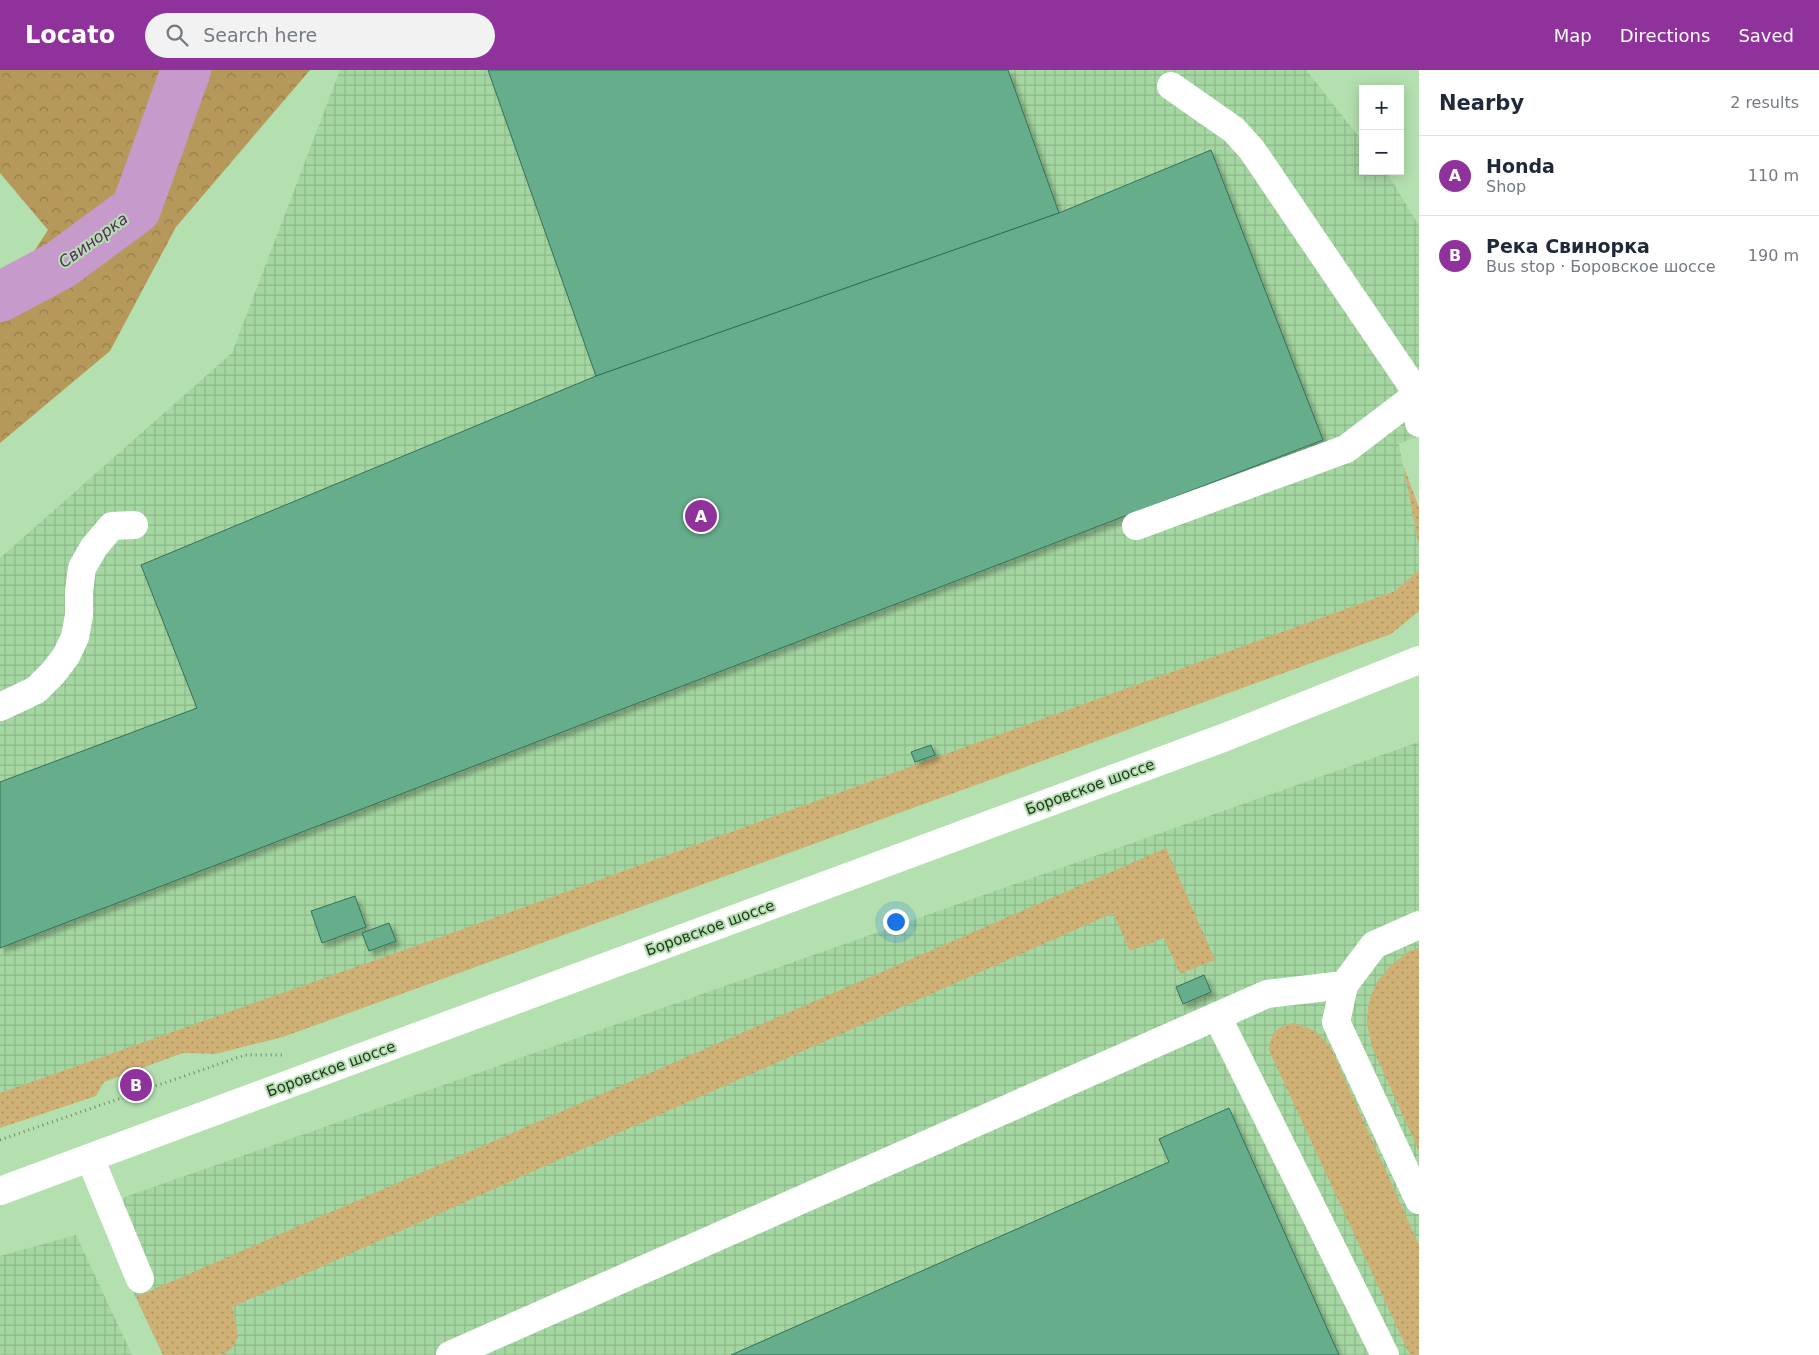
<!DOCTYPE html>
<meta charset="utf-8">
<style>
:root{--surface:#fff;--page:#f2f2f3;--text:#1f2937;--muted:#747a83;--line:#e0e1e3;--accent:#90329c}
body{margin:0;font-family:"DejaVu Sans",sans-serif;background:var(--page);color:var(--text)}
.controls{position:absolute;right:15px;top:15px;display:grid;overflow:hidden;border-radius:0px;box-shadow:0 2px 12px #0003}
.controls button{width:45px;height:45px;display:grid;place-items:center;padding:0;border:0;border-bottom:1px solid var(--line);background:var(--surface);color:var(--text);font:25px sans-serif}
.you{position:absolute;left:895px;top:851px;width:18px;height:18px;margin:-12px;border:4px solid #fff;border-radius:50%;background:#1a73e8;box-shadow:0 0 0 8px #1a73e833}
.badge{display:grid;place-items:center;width:32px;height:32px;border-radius:50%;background:var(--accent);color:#fff;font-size:16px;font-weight:700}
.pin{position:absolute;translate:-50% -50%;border:2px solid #fff;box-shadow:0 1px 5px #0006}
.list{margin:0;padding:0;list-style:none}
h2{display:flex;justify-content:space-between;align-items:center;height:65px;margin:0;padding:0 20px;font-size:21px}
h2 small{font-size:16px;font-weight:400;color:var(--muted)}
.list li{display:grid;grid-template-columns:32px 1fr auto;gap:15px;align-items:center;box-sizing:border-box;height:80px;padding:0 20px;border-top:1px solid var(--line)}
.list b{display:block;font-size:19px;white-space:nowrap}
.list p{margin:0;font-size:16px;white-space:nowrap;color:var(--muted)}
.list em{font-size:16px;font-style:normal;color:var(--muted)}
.icon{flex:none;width:28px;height:28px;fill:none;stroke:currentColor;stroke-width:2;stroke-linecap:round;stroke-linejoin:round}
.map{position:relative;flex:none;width:1419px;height:1285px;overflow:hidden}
header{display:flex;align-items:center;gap:30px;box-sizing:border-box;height:70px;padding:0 25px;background:var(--accent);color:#fff}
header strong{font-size:24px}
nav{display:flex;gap:28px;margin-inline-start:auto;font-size:18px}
.search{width:350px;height:45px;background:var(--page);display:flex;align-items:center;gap:12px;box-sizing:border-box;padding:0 18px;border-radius:28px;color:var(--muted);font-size:19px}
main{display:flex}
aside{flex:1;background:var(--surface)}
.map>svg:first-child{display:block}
.industrial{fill:url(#industrial-grid)}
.grass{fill:url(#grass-dots)}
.forest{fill:url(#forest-crowns)}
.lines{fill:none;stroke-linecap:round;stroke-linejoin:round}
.river{stroke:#c79acc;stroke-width:50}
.building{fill:#66ad8c;stroke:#337257;filter:url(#shadow)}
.path{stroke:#6d8c6b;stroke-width:3;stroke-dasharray:1 4;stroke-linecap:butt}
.minor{stroke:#fff;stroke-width:28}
.major{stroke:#fff;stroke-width:28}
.labels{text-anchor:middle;stroke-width:4;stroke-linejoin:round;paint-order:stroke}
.street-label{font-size:15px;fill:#243523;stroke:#b4e0b0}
.water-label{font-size:16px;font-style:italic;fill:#5b2462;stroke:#b4e0b0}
</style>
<header>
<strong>Locato</strong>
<div class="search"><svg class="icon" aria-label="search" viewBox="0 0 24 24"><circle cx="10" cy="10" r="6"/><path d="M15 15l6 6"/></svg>Search here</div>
<nav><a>Map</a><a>Directions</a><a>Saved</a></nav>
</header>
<main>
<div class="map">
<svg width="1419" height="1285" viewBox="0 0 1419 1285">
<defs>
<pattern id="industrial-grid" width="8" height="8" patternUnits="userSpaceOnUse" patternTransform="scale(1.25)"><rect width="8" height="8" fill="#a5d7a2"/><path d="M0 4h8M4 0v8" fill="none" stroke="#8eb98b"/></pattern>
<pattern id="grass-dots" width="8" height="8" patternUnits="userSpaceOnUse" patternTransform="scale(1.25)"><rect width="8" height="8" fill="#d0b175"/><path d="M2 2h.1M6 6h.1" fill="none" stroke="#a99160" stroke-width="1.8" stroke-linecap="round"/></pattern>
<pattern id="forest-crowns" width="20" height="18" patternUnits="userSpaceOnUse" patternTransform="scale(1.25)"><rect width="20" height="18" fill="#b7985b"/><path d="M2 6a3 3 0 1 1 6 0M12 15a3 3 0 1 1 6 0" fill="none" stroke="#957d4b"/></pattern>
<filter id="shadow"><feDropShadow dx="4.5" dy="4.5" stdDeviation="2.5" flood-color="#0004"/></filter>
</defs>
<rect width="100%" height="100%" fill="#b4e0b0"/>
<g class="industrial">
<path d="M340,0H1306L1363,72V101H1386L1419,156V366L1399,374L1419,477V500L1395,521L409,879L0,1023V488L232,283Z"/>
<path d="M1419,672V1285H163L106,1165L125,1127Z"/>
<path d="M76,1165L132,1285H0V1186Z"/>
</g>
<g class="grass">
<path d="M1403,394L1419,438V477Z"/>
<path d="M1419,500V541L1391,564L283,967L215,984L183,983L104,1012L96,1026L0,1058V1023L466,858L1395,521Z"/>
<path d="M1166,778L1215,890L1180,904L1164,868L1130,881L1113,843L578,1081L232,1237L236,1252L238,1267L231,1280L221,1285H163L136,1227Z"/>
<path d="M1419,878V1081L1372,977L1367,953L1369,931L1377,912L1390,896L1409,881Z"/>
<path d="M1294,953L1315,961L1330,976L1419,1175V1285H1410L1269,980C1271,962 1276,957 1294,953Z"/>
</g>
<path class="forest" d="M0,0H310L176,157L110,281L0,373V233L48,160L0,103Z"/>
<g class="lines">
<path class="river" d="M0,227L60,195L136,139L186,0"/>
</g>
<g class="building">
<path d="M488,0H1008L1059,143L596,306Z"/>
<path d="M1211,80L1323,370L0,878V712L197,638L141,495L596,306L1059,143Z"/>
<path d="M931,675L935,685L915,692L911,682Z"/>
<path d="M355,826L366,857L322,873L311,841Z"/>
<path d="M389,853L396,871L369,881L362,863Z"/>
<path d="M1204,905L1211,922L1183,934L1176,917Z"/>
<path d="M1229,1038L1339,1285H731L1169,1092L1159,1069Z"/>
</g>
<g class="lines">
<path class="path" d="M0,1070L245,985H283"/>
<g class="minor">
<path d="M1171,16L1234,60L1252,80L1419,326"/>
<path d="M1417,325L1419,353"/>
<path d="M1136,456L1346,379L1417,325"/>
<path d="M0,637L36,620L53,603L66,586L75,567L79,545V521L82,498L94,477L112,456L134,455"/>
<path d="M1419,855L1374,875L1344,915L1336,952L1419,1130"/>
<path d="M1217,946L1385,1285"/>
<path d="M90,1088L140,1209"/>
<path d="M450,1285L1267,924L1344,915"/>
</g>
<path class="major" d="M0,1121L1223,668L1419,590"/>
</g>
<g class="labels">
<g class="street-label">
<text transform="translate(1090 717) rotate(-20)" y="5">Боровское шоссе</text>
<text transform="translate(710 858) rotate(-20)" y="5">Боровское шоссе</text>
<text transform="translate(331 999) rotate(-20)" y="5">Боровское шоссе</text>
</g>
<g class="water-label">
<text transform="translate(93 170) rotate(-36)" y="6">Свинорка</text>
</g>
</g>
</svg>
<div class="controls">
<button>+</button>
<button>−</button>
</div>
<div class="you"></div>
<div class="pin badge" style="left:701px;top:446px">A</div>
<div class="pin badge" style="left:136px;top:1015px">B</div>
</div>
<aside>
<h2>Nearby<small>2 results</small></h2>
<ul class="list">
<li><span class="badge">A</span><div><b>Honda</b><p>Shop</p></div><em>110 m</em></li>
<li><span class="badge">B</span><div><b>Река Свинорка</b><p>Bus stop · Боровское шоссе</p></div><em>190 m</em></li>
</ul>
</aside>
</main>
